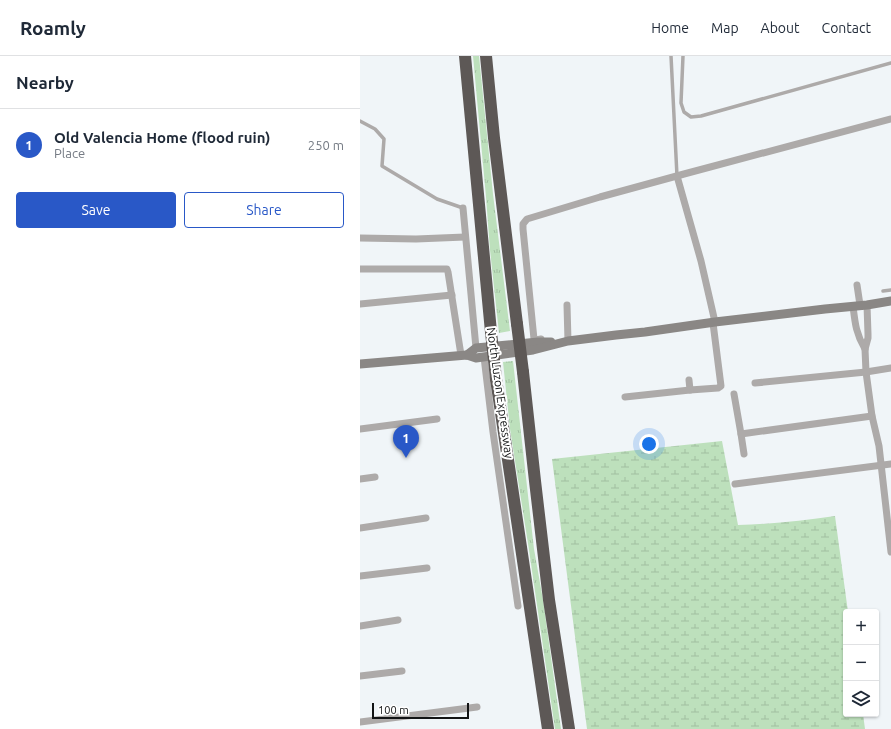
<!DOCTYPE html>
<meta charset="utf-8">
<style>
:root{--surface:#fff;--page:#f6f6f7;--text:#1f2937;--muted:#747a83;--line:#e0e1e3;--accent:#2958c7}
body{margin:0;font-family:Ubuntu,sans-serif;background:var(--page);color:var(--text)}
.controls{position:absolute;right:12px;bottom:12px;display:grid;overflow:hidden;border-radius:4px;box-shadow:0 1px 3px #0004}
.controls button{width:36px;height:36px;display:grid;place-items:center;padding:0;border:0;border-bottom:1px solid var(--line);background:var(--surface);color:var(--text);font:20px sans-serif}
.scale{position:absolute;left:12px;bottom:10px;width:97px;box-sizing:border-box;padding-left:4px;border:2px solid #121415;border-top:0;font-size:11px;line-height:14px;white-space:nowrap;color:#121415;-webkit-text-stroke:3px #fff;paint-order:stroke}
.you{position:absolute;left:289px;top:388px;width:14px;height:14px;margin:-10px;border:3px solid #fff;border-radius:50%;background:#1a73e8;box-shadow:0 0 0 6px #1a73e833}
.badge{display:grid;place-items:center;width:26px;height:26px;border-radius:50%;background:var(--accent);color:#fff;font-size:13px;font-weight:700}
.pin{position:absolute;translate:-50% -33px;filter:drop-shadow(0 1px 2px #0008)}
.pin::after{content:'';position:absolute;top:21px;width:14px;height:12px;background:inherit;clip-path:polygon(0 0,100% 0,50% 100%)}
.list{margin:0;padding:0;list-style:none}
h2{display:flex;justify-content:space-between;align-items:center;height:52px;margin:0;padding:0 16px;font-size:17px}
h2 small{font-size:13px;font-weight:400;color:var(--muted)}
.list li{display:grid;grid-template-columns:26px 1fr auto;gap:12px;align-items:center;box-sizing:border-box;height:72px;padding:0 16px;border-top:1px solid var(--line)}
.list b{display:block;font-size:15px;white-space:nowrap}
.list p{margin:0;font-size:13px;white-space:nowrap;color:var(--muted)}
.list em{font-size:13px;font-style:normal;color:var(--muted)}
.actions{display:flex;gap:8px;padding:12px 16px}
.actions a{flex:1;padding:9px 0;border:1px solid var(--accent);border-radius:4px;text-align:center;font-size:14px;color:var(--accent)}
.actions .main{background:var(--accent);color:#fff}
.icon{flex:none;width:22px;height:22px;fill:none;stroke:currentColor;stroke-width:2;stroke-linecap:round;stroke-linejoin:round}
.map{position:relative;flex:none;width:531px;height:673px;overflow:hidden}
header{display:flex;align-items:center;gap:24px;box-sizing:border-box;height:56px;padding:0 20px;background:var(--surface);border-bottom:1px solid var(--line)}
header strong{font-size:19px}
nav{display:flex;gap:22px;margin-inline-start:auto;font-size:14px}
main{display:flex}
aside{flex:1;background:var(--surface)}
.map>svg:first-child{display:block}
.grass{fill:url(#grass-tufts)}
.wetland{fill:url(#wetland-marsh)}
.lines{fill:none;stroke-linecap:round;stroke-linejoin:round}
.service{stroke:#adaaa9;stroke-width:3.5}
.minor{stroke:#adaaa9;stroke-width:7}
.secondary{stroke:#8a8785;stroke-width:9}
.motorway{stroke:#5d5856;stroke-width:12}
.motorway-bridge{stroke:#5d5856;stroke-width:12}
.labels{text-anchor:middle;stroke-width:4;stroke-linejoin:round;paint-order:stroke}
.street-label{font-size:12px;fill:#121415;stroke:#fff}
</style>
<header>
<strong>Roamly</strong>
<nav><a>Home</a><a>Map</a><a>About</a><a>Contact</a></nav>
</header>
<main>
<aside>
<h2>Nearby<small></small></h2>
<ul class="list">
<li><span class="badge">1</span><div><b>Old Valencia Home (flood ruin)</b><p>Place</p></div><em>250 m</em></li>
</ul>
<div class="actions"><a class="main">Save</a><a>Share</a></div>
</aside>
<div class="map">
<svg width="531" height="673" viewBox="0 0 531 673">
<defs>
<pattern id="grass-tufts" width="24" height="20" patternUnits="userSpaceOnUse"><rect width="24" height="20" fill="#bde0bc"/><path d="M3 7l-1-3M5 7V3M7 7l1-3M15 17l-1-3M17 17v-4M19 17l1-3" fill="none" stroke="#a1bfa1"/></pattern>
<pattern id="wetland-marsh" width="20" height="14" patternUnits="userSpaceOnUse"><rect width="20" height="14" fill="#bde0bc"/><path d="M1 5h8M5 5V1M11 12h8M15 12V8" fill="none" stroke="#a1bfa1"/></pattern>
</defs>
<rect width="100%" height="100%" fill="#f0f5f8"/>
<g class="grass">
<path d="M113,0H119L133,138L150,275L139,277L130,194L126,141Z"/>
<path d="M153,305L174,493L183,544L201,673H195L169,494L150,373L143,306Z"/>
</g>
<path class="wetland" d="M362,385L378,469C411,468 443,465 475,460L488,556H486V658H503L505,673H227L192,403Z"/>
<g class="lines">
<g class="service">
<path d="M311,0L317,120"/>
<path d="M323,0L321,47L324,56L331,61L341,60L531,7"/>
<path d="M0,65L15,73L24,83L22,110L77,143L103,152"/>
<path d="M523,235L531,234"/>
</g>
<g class="minor">
<path d="M317,120L341,205L355,266"/>
<path d="M103,152L116,292"/>
<path d="M0,182L56,183L105,181"/>
<path d="M0,213H87L88,216L101,299"/>
<path d="M497,229L500,249"/>
<path d="M0,248L92,239"/>
<path d="M207,249L208,285"/>
<path d="M507,249L508,278V282L505,293L506,316L512,360L519,390L531,496"/>
<path d="M493,250C495,267 496,278 505,293"/>
<path d="M181,283L176,284L174,283L163,173V168L167,163L240,141L324,118L531,63"/>
<path d="M124,301L133,376L158,550"/>
<path d="M329,324L330,334L358,332L361,330L353,267"/>
<path d="M395,327L506,316L531,312"/>
<path d="M374,338L381,378"/>
<path d="M265,341L330,334"/>
<path d="M0,373L77,363"/>
<path d="M384,398L381,378L512,360"/>
<path d="M0,423L15,421"/>
<path d="M375,428L531,408"/>
<path d="M0,472L66,462"/>
<path d="M0,520L67,512"/>
<path d="M0,570L38,564"/>
<path d="M0,620L42,615"/>
<path d="M0,666L117,651"/>
</g>
<g class="secondary">
<path d="M107,299L116,292L178,286H191"/>
<path d="M0,308L107,299L116,302L173,294L208,285L256,279L285,276L355,266L465,253L507,249L531,245"/>
</g>
<g class="motorway">
<path d="M105,0L131,276"/>
<path d="M126,0L134,82L157,268"/>
<path d="M163,316L175,425L189,544L209,673"/>
<path d="M136,323L188,673"/>
</g>
<g class="motorway-bridge">
<path d="M157,268L163,316"/>
<path d="M131,276L136,323"/>
</g>
</g>
<g class="labels">
<g class="street-label">
<text transform="translate(140 337) rotate(82)" y="4">North Luzon Expressway</text>
</g>
</g>
</svg>
<div class="controls">
<button>+</button>
<button>−</button>
<button><svg class="icon" aria-label="layers" viewBox="0 0 24 24"><path d="M12 4l9 5-9 5-9-5zM3 14l9 5 9-5"/></svg></button>
</div>
<div class="scale">100 m</div>
<div class="you"></div>
<div class="pin badge" style="left:46px;top:402px">1</div>
</div>
</main>
